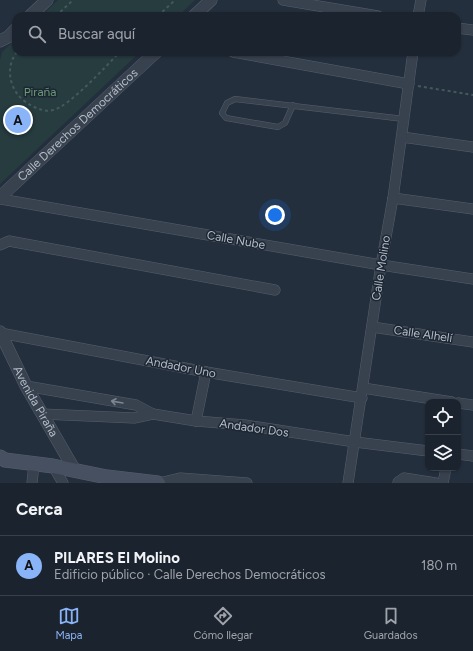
<!DOCTYPE html>
<html lang="es">
<meta charset="utf-8">
<style>
:root{--surface:#1b232e;--page:#242b36;--text:#f1f3f6;--muted:#a0a4aa;--line:#39404a;--accent:#8ab4f8}
body{margin:0;font-family:Figtree,sans-serif;background:var(--page);color:var(--text)}
.controls{position:absolute;right:12px;bottom:12px;display:grid;overflow:hidden;border-radius:8px;box-shadow:0 1px 3px #0004}
.controls button{width:36px;height:36px;display:grid;place-items:center;padding:0;border:0;border-bottom:1px solid var(--line);background:var(--surface);color:var(--text);font:20px sans-serif}
.you{position:absolute;left:275px;top:215px;width:14px;height:14px;margin:-10px;border:3px solid #fff;border-radius:50%;background:#1a73e8;box-shadow:0 0 0 6px #1a73e833}
.badge{display:grid;place-items:center;width:26px;height:26px;border-radius:50%;background:var(--accent);color:#111;font-size:13px;font-weight:700}
.pin{position:absolute;translate:-50% -50%;border:2px solid #fff;box-shadow:0 1px 4px #0006}
.list{margin:0;padding:0;list-style:none}
h2{display:flex;justify-content:space-between;align-items:center;height:52px;margin:0;padding:0 16px;font-size:17px}
h2 small{font-size:13px;font-weight:400;color:var(--muted)}
.list li{display:grid;grid-template-columns:26px 1fr auto;gap:12px;align-items:center;box-sizing:border-box;height:60px;padding:0 16px;border-top:1px solid var(--line)}
.list b{display:block;font-size:15px;white-space:nowrap}
.list p{margin:0;font-size:13px;white-space:nowrap;color:var(--muted)}
.list em{font-size:13px;font-style:normal;color:var(--muted)}
.icon{flex:none;width:22px;height:22px;fill:none;stroke:currentColor;stroke-width:2;stroke-linecap:round;stroke-linejoin:round}
.map{position:relative;flex:none;width:473px;height:483px;overflow:hidden}
.search{position:absolute;background:var(--surface);box-shadow:0 1px 3px #0004;left:12px;right:12px;top:12px;height:44px;display:flex;align-items:center;gap:10px;box-sizing:border-box;padding:0 14px;border-radius:12px;color:var(--muted);font-size:15px}
.sheet{height:112px;background:var(--surface)}
nav{display:flex;justify-content:space-around;align-items:center;box-sizing:border-box;height:56px;border-top:1px solid var(--line);background:var(--surface);font-size:11px;color:var(--muted)}
nav a{display:grid;justify-items:center;gap:2px}
nav .on{color:var(--accent)}
.map>svg:first-child{display:block}
.green{fill:#263c3f}
.lines{fill:none;stroke-linecap:round;stroke-linejoin:round}
.service-casing{stroke:#565f6c;stroke-width:6}
.minor-casing{stroke:#565f6c;stroke-width:11}
.tertiary-casing{stroke:#565f6c;stroke-width:13}
.secondary-casing{stroke:#565f6c;stroke-width:15}
.path{stroke:#44595c;stroke-width:2;stroke-dasharray:3 3;stroke-linecap:butt}
.service{stroke:#38414e;stroke-width:5}
.minor{stroke:#38414e;stroke-width:10}
.tertiary{stroke:#38414e;stroke-width:12}
.secondary{stroke:#465061;stroke-width:14}
.oneway{stroke:#7c8592}
.labels{text-anchor:middle;stroke-width:3;stroke-linejoin:round;paint-order:stroke}
.park-label{font-size:12px;fill:#6b9a76;stroke:#1d2633}
.street-label{font-size:12px;fill:#b4bcc9;stroke:#1d2633}
</style>
<div class="map">
<svg width="473" height="483" viewBox="0 0 473 483">
<rect width="100%" height="100%" fill="#242f3e"/>
<g class="green">
<path d="M58,0H195L178,16H41Z"/>
<path d="M16,39V52H140L0,184V60L2,52Z"/>
</g>
<g class="lines">
<defs>
<path id="service" d="M293,105L285,123L278,127L226,118L222,113L227,103L235,99L404,119"/>
<g id="minor">
<path d="M283,0L378,16"/>
<path d="M418,16L421,0"/>
<path d="M457,28L473,30"/>
<path d="M233,52L409,84"/>
<path d="M402,137L473,147"/>
<path d="M393,198L473,209"/>
<path d="M0,199L381,265L473,279"/>
<path d="M0,245L9,241L275,290"/>
<path d="M372,327L473,342"/>
<path d="M0,333L206,372L362,398"/>
<path d="M26,386L136,405L153,414"/>
<path d="M363,388L452,402"/>
<path d="M458,403L473,405"/>
<path d="M42,414L134,418L153,414L196,421L245,425L355,442L428,451"/>
<path d="M196,421L206,372"/>
<path d="M458,454L473,456"/>
<path d="M53,466L63,483"/>
<path d="M32,483L34,464"/>
<path d="M159,483L180,478L247,483"/>
<path d="M348,483L381,265L393,198L413,52"/>
<path d="M398,483V482L404,478L436,483"/>
<path d="M443,483L446,468"/>
</g>
<g id="tertiary">
<path d="M30,16L47,0"/>
<path d="M194,16L211,0"/>
<path d="M0,41L8,37L16,29"/>
<path id="s1" d="M0,197L156,52"/>
<path id="s2" d="M0,332L26,386L74,469"/>
</g>
<path id="secondary" d="M0,457L5,460L53,466L107,477L158,483"/>
</defs>
<use href="#service" class="service-casing"/>
<use href="#minor" class="minor-casing"/>
<use href="#tertiary" class="tertiary-casing"/>
<use href="#secondary" class="secondary-casing"/>
<g class="path">
<path d="M56,16L73,0"/>
<path d="M158,16L175,0"/>
<path d="M17,52C7,64 8,82 18,95C21,99 27,103 32,106C39,109 45,112 53,110C69,107 107,65 120,52"/>
<path d="M418,86L473,95"/>
</g>
<use href="#service" class="service"/>
<use href="#minor" class="minor"/>
<use href="#tertiary" class="tertiary"/>
<use href="#secondary" class="secondary"/>
</g>
<defs><path id="oneway-shaft" d="M-6 0H5M1.5-3L5.5 0L1.5 3" fill="none" stroke-width="1.6" stroke-linecap="round" stroke-linejoin="round"/></defs>
<use class="oneway" href="#oneway-shaft" transform="translate(117 402) rotate(-170)"/>
<g class="labels">
<g class="park-label">
<text x="40" y="96">Piraña</text>
</g>
<g class="street-label">
<text dy="4" stroke="none"><textPath href="#s1" startOffset="106">Calle Derechos Democráticos</textPath></text>
<text transform="translate(236 240) rotate(10)" y="4">Calle Nube</text>
<text transform="translate(381 268) rotate(-81)" y="4">Calle Molino</text>
<text transform="translate(423 334) rotate(8)" y="4">Calle Alhelí</text>
<text transform="translate(181 367) rotate(11)" y="4">Andador Uno</text>
<text dy="4" stroke="none"><textPath href="#s2" startOffset="78">Avenida Piraña</textPath></text>
<text transform="translate(254 428) rotate(8)" y="4">Andador Dos</text>
</g>
</g>
</svg>
<div class="controls">
<button><svg class="icon" aria-label="locate" viewBox="0 0 24 24"><circle cx="12" cy="12" r="6"/><path d="M12 2v4M12 18v4M2 12h4M18 12h4"/></svg></button>
<button><svg class="icon" aria-label="layers" viewBox="0 0 24 24"><path d="M12 4l9 5-9 5-9-5zM3 14l9 5 9-5"/></svg></button>
</div>
<div class="you"></div>
<div class="pin badge" style="left:18px;top:120px">A</div>
<div class="search"><svg class="icon" aria-label="search" viewBox="0 0 24 24"><circle cx="10" cy="10" r="6"/><path d="M15 15l6 6"/></svg>Buscar aquí</div>
</div>
<section class="sheet">
<h2>Cerca<small></small></h2>
<ul class="list">
<li><span class="badge">A</span><div><b>PILARES El Molino</b><p>Edificio público · Calle Derechos Democráticos</p></div><em>180 m</em></li>
</ul>
</section>
<nav>
<a class="on"><svg class="icon" aria-label="map" viewBox="0 0 24 24"><path d="M3 6l6-2 6 2 6-2v14l-6 2-6-2-6 2zM9 4v14M15 6v14"/></svg>Mapa</a>
<a><svg class="icon" aria-label="directions" viewBox="0 0 24 24"><path d="M12 3l9 9-9 9-9-9zM9 14v-3h6M13 9l2 2-2 2"/></svg>Cómo llegar</a>
<a><svg class="icon" aria-label="saved" viewBox="0 0 24 24"><path d="M7 4h10v16l-5-4-5 4z"/></svg>Guardados</a>
</nav>
